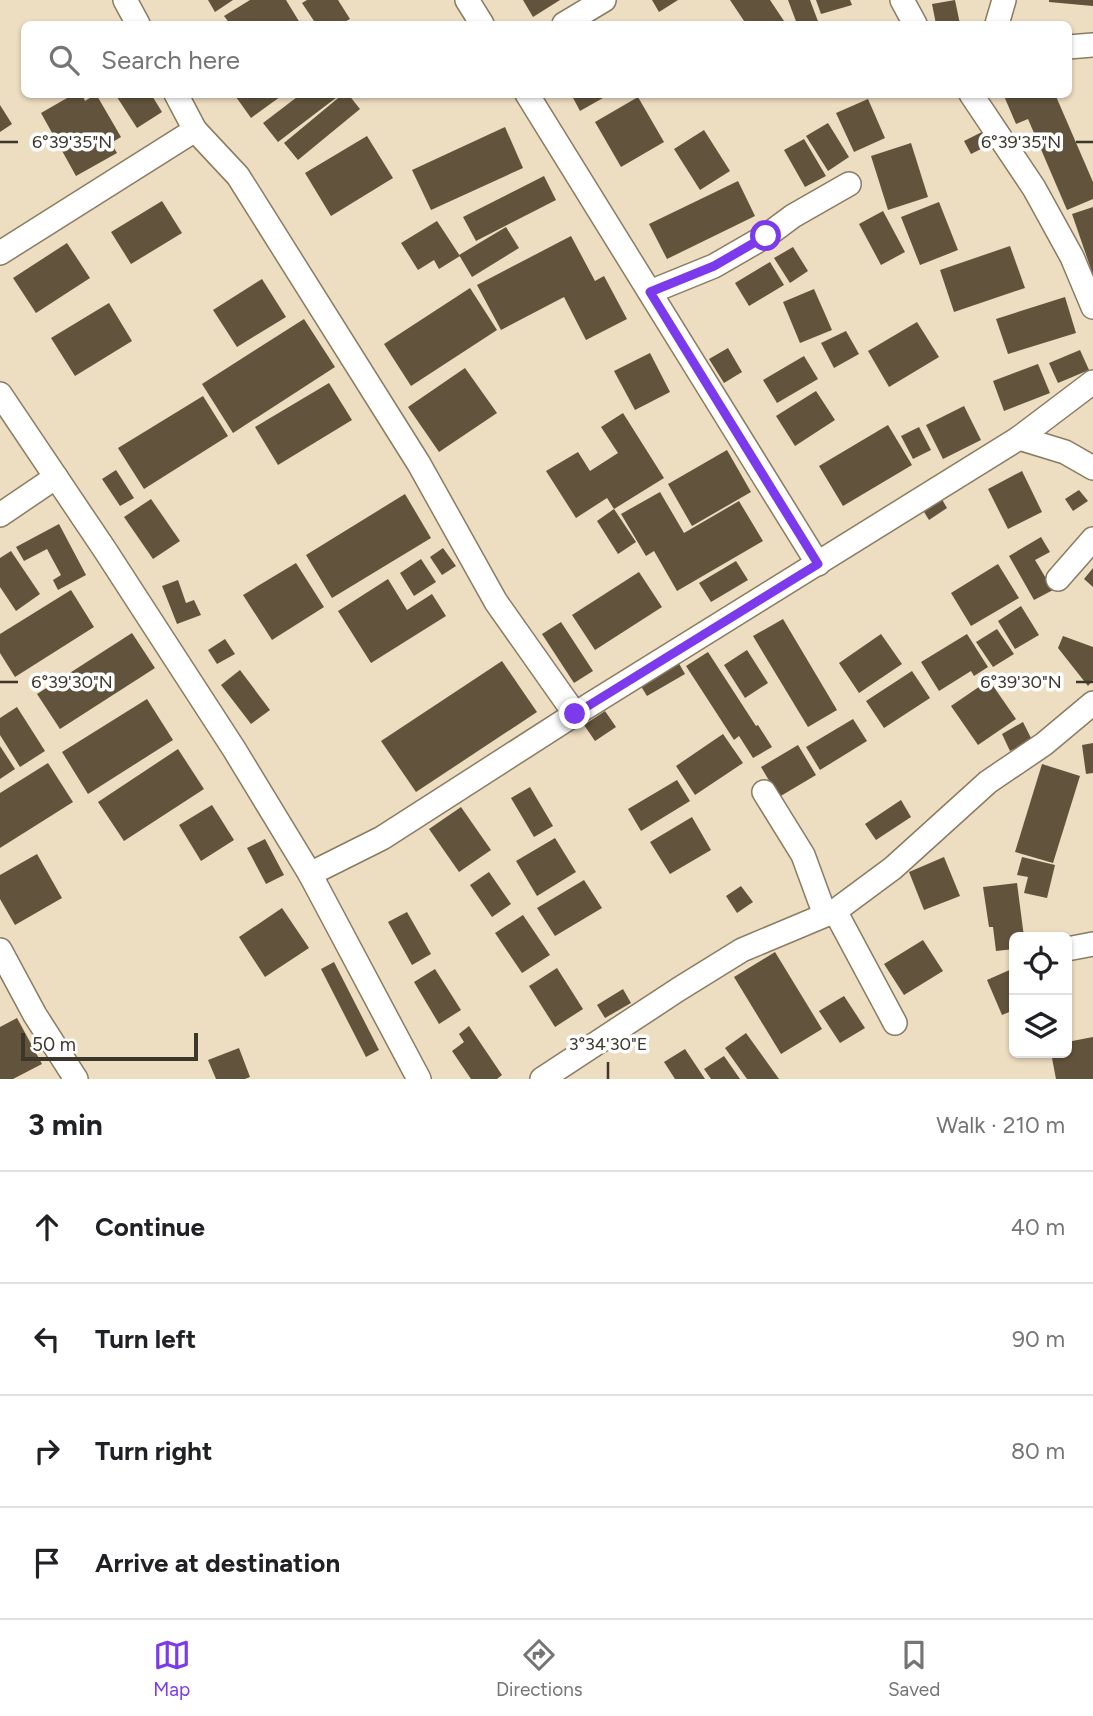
<!DOCTYPE html>
<meta charset="utf-8">
<style>
:root{--surface:#fff;--page:#f6f6f6;--text:#202124;--muted:#757577;--line:#e0e0e0;--accent:#7c3aed}
body{margin:0;font-family:Figtree,sans-serif;background:var(--page);color:var(--text)}
.controls{position:absolute;right:21px;bottom:21px;display:grid;overflow:hidden;border-radius:10px;box-shadow:0 2px 5px #0004}
.controls button{width:63px;height:63px;display:grid;place-items:center;padding:0;border:0;border-bottom:2px solid var(--line);background:var(--surface);color:var(--text);font:35px sans-serif}
.scale{position:absolute;left:21px;bottom:18px;width:177px;box-sizing:border-box;padding-left:7px;border:4px solid #3c362b;border-top:0;font-size:19px;line-height:24px;white-space:nowrap;color:#3c362b;-webkit-text-stroke:5px #fff;paint-order:stroke}
.stop{position:absolute;width:21px;height:21px;margin:-16px;border:5px solid #7c3aed;border-radius:50%;background:#fff}
.stop.end{background:#7c3aed;border-color:#fff;box-shadow:0 2px 7px #0008}
.list{margin:0;padding:0;list-style:none}
h2{display:flex;justify-content:space-between;align-items:center;height:91px;margin:0;padding:0 28px;font-size:30px}
h2 small{font-size:23px;font-weight:400;color:var(--muted)}
.list li{display:grid;grid-template-columns:46px 1fr auto;gap:21px;align-items:center;box-sizing:border-box;height:112px;padding:0 28px;border-top:2px solid var(--line)}
.list b{display:block;font-size:26px;white-space:nowrap}
.list em{font-size:23px;font-style:normal;color:var(--muted)}
.icon{flex:none;width:38px;height:38px;fill:none;stroke:currentColor;stroke-width:2;stroke-linecap:round;stroke-linejoin:round}
.map{position:relative;flex:none;width:1093px;height:1079px;overflow:hidden}
.search{position:absolute;background:var(--surface);box-shadow:0 2px 5px #0004;left:21px;right:21px;top:21px;height:77px;display:flex;align-items:center;gap:18px;box-sizing:border-box;padding:0 24px;border-radius:10px;color:var(--muted);font-size:26px}
.sheet{height:539px;background:var(--surface)}
nav{display:flex;justify-content:space-around;align-items:center;box-sizing:border-box;height:98px;border-top:2px solid var(--line);background:var(--surface);font-size:19px;color:var(--muted)}
nav a{display:grid;justify-items:center;gap:4px}
nav .on{color:var(--accent)}
.map>svg:first-child{display:block}
.building{fill:#62543c}
.lines{fill:none;stroke-linecap:round;stroke-linejoin:round}
.minor-casing{stroke:#8a7b62;stroke-width:26}
.minor{stroke:#fff;stroke-width:23}
.route{stroke:#7c3aed;stroke-width:9}
.ticks{fill:none;stroke:#3c362b;stroke-width:2.5}
.ticks-label{font-size:18px;text-anchor:middle;fill:#3c362b;stroke:#fff;stroke-width:7;stroke-linejoin:round;paint-order:stroke}
</style>
<div class="map">
<svg width="1093" height="1079" viewBox="0 0 1093 1079">
<rect width="100%" height="100%" fill="#edddc1"/>
<g class="building">
<path d="M208,0H233L215,12Z"/>
<path d="M250,0H286L300,23L230,24L224,16Z"/>
<path d="M307,0H338L350,19L341,24H316L302,3Z"/>
<path d="M523,0H560L533,17Z"/>
<path d="M652,0H678L659,12Z"/>
<path d="M730,0H770L786,24H746Z"/>
<path d="M788,0H810L819,24H797Z"/>
<path d="M816,0H850L852,5L821,14Z"/>
<path d="M955,0L960,24H936L932,4Z"/>
<path d="M1049,0H1093V6L1049,2Z"/>
<path d="M74,94H82L85,101L96,94L121,137L111,143L117,153L76,176L41,113Z"/>
<path d="M115,94H151L162,112L137,128Z"/>
<path d="M240,94H284L251,118L236,97Z"/>
<path d="M301,94H341L278,142L263,123Z"/>
<path d="M343,94H348L360,109L298,160L284,143Z"/>
<path d="M571,94H610L580,111Z"/>
<path d="M1008,94H1055L1093,182V199L1067,210L1028,119L1016,124L1004,96Z"/>
<path d="M638,97L664,142L621,167L595,122Z"/>
<path d="M868,99L885,138L854,152L836,113Z"/>
<path d="M0,105L12,124L0,132Z"/>
<path d="M828,123L849,157L828,171L806,136Z"/>
<path d="M505,127L523,168L431,210L412,170Z"/>
<path d="M704,130L730,171L700,190L674,149Z"/>
<path d="M982,132L989,145L971,154L964,141Z"/>
<path d="M367,136L393,178L331,216L305,173Z"/>
<path d="M804,139L826,176L805,187L784,150Z"/>
<path d="M911,143L928,197L888,210L871,156Z"/>
<path d="M544,176L556,200L476,241L463,217Z"/>
<path d="M738,181L755,216L667,259L649,224Z"/>
<path d="M162,201L182,233L131,264L111,232Z"/>
<path d="M939,202L958,250L920,265L901,217Z"/>
<path d="M1093,207V275L1072,214Z"/>
<path d="M883,211L905,252L881,265L859,224Z"/>
<path d="M437,221L460,256L439,269L434,260L418,270L401,243Z"/>
<path d="M506,227L519,248L472,277L459,255Z"/>
<path d="M571,236L595,281L604,276L627,319L586,340L564,297L501,330L477,285Z"/>
<path d="M67,243L90,278L36,313L13,278Z"/>
<path d="M1010,246L1025,288L954,312L940,270Z"/>
<path d="M793,247L808,271L790,283L774,258Z"/>
<path d="M770,262L784,285L749,306L735,283Z"/>
<path d="M262,279L286,317L237,347L213,310Z"/>
<path d="M470,288L497,330L411,386L384,344Z"/>
<path d="M814,289L832,330L800,343L783,302Z"/>
<path d="M1065,297L1076,333L1008,354L996,319Z"/>
<path d="M109,303L132,341L75,376L51,338Z"/>
<path d="M304,319L335,367L233,433L202,384Z"/>
<path d="M917,322L939,357L889,387L868,351Z"/>
<path d="M846,331L859,354L834,368L821,343Z"/>
<path d="M728,348L742,372L724,383L709,359Z"/>
<path d="M1080,350L1089,370L1058,383L1049,363Z"/>
<path d="M650,353L670,392L635,410L614,371Z"/>
<path d="M804,356L818,379L777,403L763,380Z"/>
<path d="M1038,364L1050,393L1004,411L993,381Z"/>
<path d="M465,368L497,413L439,452L408,407Z"/>
<path d="M329,383L352,420L278,465L255,427Z"/>
<path d="M816,391L835,420L795,446L776,416Z"/>
<path d="M203,396L228,436L144,489L118,448Z"/>
<path d="M964,406L981,440L943,459L926,425Z"/>
<path d="M623,413L664,478L614,509L607,498L576,518L546,471L578,452L590,471L618,453L601,427Z"/>
<path d="M888,425L912,465L843,506L819,466Z"/>
<path d="M919,427L931,450L913,459L901,436Z"/>
<path d="M727,450L751,492L692,526L668,484Z"/>
<path d="M116,470L134,498L120,506L102,479Z"/>
<path d="M1022,471L1042,512L1008,529L988,489Z"/>
<path d="M1079,490L1088,501L1073,511L1065,499Z"/>
<path d="M660,492L684,533L739,501L763,541L677,591L654,551L646,556L621,514Z"/>
<path d="M405,494L431,538L332,598L306,555Z"/>
<path d="M940,496L947,508L929,520L921,507Z"/>
<path d="M151,499L180,541L153,559L124,517Z"/>
<path d="M614,509L636,542L618,554L597,521Z"/>
<path d="M59,524L86,575L58,590L53,580L61,575L47,549L24,561L16,547Z"/>
<path d="M1041,537L1050,552L1035,560L1053,590L1034,600L1009,556Z"/>
<path d="M443,548L456,566L442,575L430,557Z"/>
<path d="M11,551L40,594L16,611L0,587V558Z"/>
<path d="M421,559L436,582L414,596L400,573Z"/>
<path d="M736,561L748,580L711,602L699,583Z"/>
<path d="M296,563L324,607L272,640L243,595Z"/>
<path d="M998,564L1019,598L971,626L951,593Z"/>
<path d="M1093,568V587L1084,579Z"/>
<path d="M639,572L662,607L595,650L572,615Z"/>
<path d="M388,579L407,610L432,594L446,616L371,663L338,611Z"/>
<path d="M178,580L186,603L194,600L201,615L177,624L162,586Z"/>
<path d="M71,590L94,627L15,677L0,653V634Z"/>
<path d="M1021,606L1039,635L1015,649L998,621Z"/>
<path d="M783,619L837,710L808,727L753,636Z"/>
<path d="M561,622L593,671L574,683L542,634Z"/>
<path d="M997,629L1014,654L993,667L976,642Z"/>
<path d="M132,633L155,668L60,729L37,694Z"/>
<path d="M881,634L902,664L859,693L839,663Z"/>
<path d="M967,634L988,667L974,676L971,671L939,691L921,662Z"/>
<path d="M1063,636L1093,647V680L1088,686L1058,648Z"/>
<path d="M225,639L235,654L217,664L208,650Z"/>
<path d="M747,650L768,683L745,698L724,665Z"/>
<path d="M708,652L756,726L758,725L772,747L753,758L739,736L734,740L686,666Z"/>
<path d="M677,660L685,674L647,696L639,683Z"/>
<path d="M502,661L537,712L416,792L381,741Z"/>
<path d="M240,670L270,710L251,724L221,685Z"/>
<path d="M912,671L930,698L884,728L866,701Z"/>
<path d="M989,680L1016,719L978,745L951,706Z"/>
<path d="M147,699L173,740L88,794L62,752Z"/>
<path d="M17,707L45,751L20,767L0,735V718Z"/>
<path d="M605,711L616,727L595,741L584,725Z"/>
<path d="M853,719L867,741L820,770L806,747Z"/>
<path d="M1023,722L1032,740L1010,751L1002,734Z"/>
<path d="M723,734L743,763L695,795L676,766Z"/>
<path d="M1093,743V773L1086,774L1082,745Z"/>
<path d="M798,745L816,775L779,797L761,767Z"/>
<path d="M0,746L15,769L0,779Z"/>
<path d="M178,749L204,789L124,841L98,802Z"/>
<path d="M48,763L73,802L0,848V793Z"/>
<path d="M1042,764L1080,776L1053,863L1015,852Z"/>
<path d="M677,780L690,801L641,831L628,809Z"/>
<path d="M530,787L553,826L534,837L511,798Z"/>
<path d="M901,800L911,817L876,840L865,824Z"/>
<path d="M212,805L234,840L201,861L179,825Z"/>
<path d="M461,807L491,850L459,872L429,829Z"/>
<path d="M692,817L711,850L670,874L650,842Z"/>
<path d="M555,838L576,872L537,896L516,861Z"/>
<path d="M265,839L284,875L266,884L247,848Z"/>
<path d="M37,854L62,898L15,925L0,899V875Z"/>
<path d="M944,857L960,896L924,910L909,872Z"/>
<path d="M1022,857L1055,865L1047,898L1024,893L1028,877L1017,875Z"/>
<path d="M489,872L511,904L492,917L470,885Z"/>
<path d="M584,880L602,908L555,936L537,908Z"/>
<path d="M1017,883L1024,937H1014V949L996,951L993,927H989L983,887Z"/>
<path d="M741,886L753,902L737,913L726,896Z"/>
<path d="M282,908L309,948L265,977L239,937Z"/>
<path d="M407,912L431,954L412,965L388,922Z"/>
<path d="M523,915L550,955L522,973L495,933Z"/>
<path d="M923,940L943,971L904,995L884,964Z"/>
<path d="M775,952L822,1029L781,1054L734,977Z"/>
<path d="M334,962L379,1050L366,1057L321,969Z"/>
<path d="M557,968L583,1009L555,1027L529,986Z"/>
<path d="M1014,968V1010L1002,1015L987,980Z"/>
<path d="M435,969L461,1010L439,1024L414,982Z"/>
<path d="M623,989L631,1003L605,1018L597,1005Z"/>
<path d="M844,996L865,1028L840,1043L819,1011Z"/>
<path d="M17,1018L42,1064L13,1079H0V1027Z"/>
<path d="M469,1026L502,1075L497,1079H471L452,1051L464,1042L459,1034Z"/>
<path d="M746,1033L779,1079H747L725,1048Z"/>
<path d="M1093,1037V1079H1056L1051,1053H1067V1042Z"/>
<path d="M239,1048L250,1077L245,1079H216L208,1060Z"/>
<path d="M685,1049L705,1079H675L664,1062Z"/>
<path d="M724,1056L740,1079H711L704,1069Z"/>
</g>
<g class="lines">
<defs>
<g id="minor">
<path d="M125,0L138,24"/>
<path d="M467,0L482,24"/>
<path d="M902,0L915,24"/>
<path d="M564,24L604,0"/>
<path d="M997,24L1004,0"/>
<path d="M1068,47L1093,45"/>
<path d="M176,94L195,130L238,176L419,464L496,602L575,714"/>
<path d="M527,94L818,564"/>
<path d="M971,94L1034,188L1072,257L1093,307"/>
<path d="M0,253L195,130"/>
<path d="M650,292L714,266L766,236L793,216L849,184"/>
<path d="M0,394L105,550L234,749L310,874L419,1079"/>
<path d="M1019,438L1065,452L1093,468"/>
<path d="M0,515L56,477"/>
<path d="M1058,579L1093,539"/>
<path d="M764,792L803,855L825,915"/>
<path d="M310,874L382,838L575,714L1019,438L1093,382"/>
<path d="M835,911L895,1023"/>
<path d="M1067,949L1093,944"/>
<path d="M0,950L35,1015L76,1079"/>
<path d="M542,1079L679,989L742,950L835,911L893,868L988,782L1044,744L1093,703"/>
</g>
</defs>
<use href="#minor" class="minor-casing"/>
<use href="#minor" class="minor"/>
</g>
<g class="lines">
<path class="route" d="M575,714L818,564L650,292L714,266L766,236"/>
</g>
<path class="ticks" d="M0,142H18M1076,142H1093M0,682H18M1076,682H1093M608,1062V1079"/>
<g class="ticks-label">
<text x="72" y="148">6°39'35"N</text>
<text x="1021" y="148">6°39'35"N</text>
<text x="72" y="688">6°39'30"N</text>
<text x="1021" y="688">6°39'30"N</text>
<text x="608" y="1050">3°34'30"E</text>
</g>
</svg>
<div class="controls">
<button><svg class="icon" aria-label="locate" viewBox="0 0 24 24"><circle cx="12" cy="12" r="6"/><path d="M12 2v4M12 18v4M2 12h4M18 12h4"/></svg></button>
<button><svg class="icon" aria-label="layers" viewBox="0 0 24 24"><path d="M12 4l9 5-9 5-9-5zM3 14l9 5 9-5"/></svg></button>
</div>
<div class="scale">50 m</div>
<div class="stop" style="left:766px;top:236px"></div>
<div class="stop end" style="left:575px;top:714px"></div>
<div class="search"><svg class="icon" aria-label="search" viewBox="0 0 24 24"><circle cx="10" cy="10" r="6"/><path d="M15 15l6 6"/></svg>Search here</div>
</div>
<section class="sheet">
<h2>3 min<small>Walk · 210 m</small></h2>
<ul class="list">
<li><svg class="icon" aria-label="ahead" viewBox="0 0 24 24"><path d="M12 20V5M6 11l6-6 6 6"/></svg><div><b>Continue</b></div><em>40 m</em></li>
<li><svg class="icon" aria-label="left" viewBox="0 0 24 24"><path d="M17 20v-9H6M10 6l-5 5 5 5"/></svg><div><b>Turn left</b></div><em>90 m</em></li>
<li><svg class="icon" aria-label="right" viewBox="0 0 24 24"><path d="M7 20v-9h11M14 6l5 5-5 5"/></svg><div><b>Turn right</b></div><em>80 m</em></li>
<li><svg class="icon" aria-label="arrive" viewBox="0 0 24 24"><path d="M6 21V4h12l-3 4 3 4H6"/></svg><div><b>Arrive at destination</b></div></li>
</ul>
</section>
<nav>
<a class="on"><svg class="icon" aria-label="map" viewBox="0 0 24 24"><path d="M3 6l6-2 6 2 6-2v14l-6 2-6-2-6 2zM9 4v14M15 6v14"/></svg>Map</a>
<a><svg class="icon" aria-label="directions" viewBox="0 0 24 24"><path d="M12 3l9 9-9 9-9-9zM9 14v-3h6M13 9l2 2-2 2"/></svg>Directions</a>
<a><svg class="icon" aria-label="saved" viewBox="0 0 24 24"><path d="M7 4h10v16l-5-4-5 4z"/></svg>Saved</a>
</nav>
